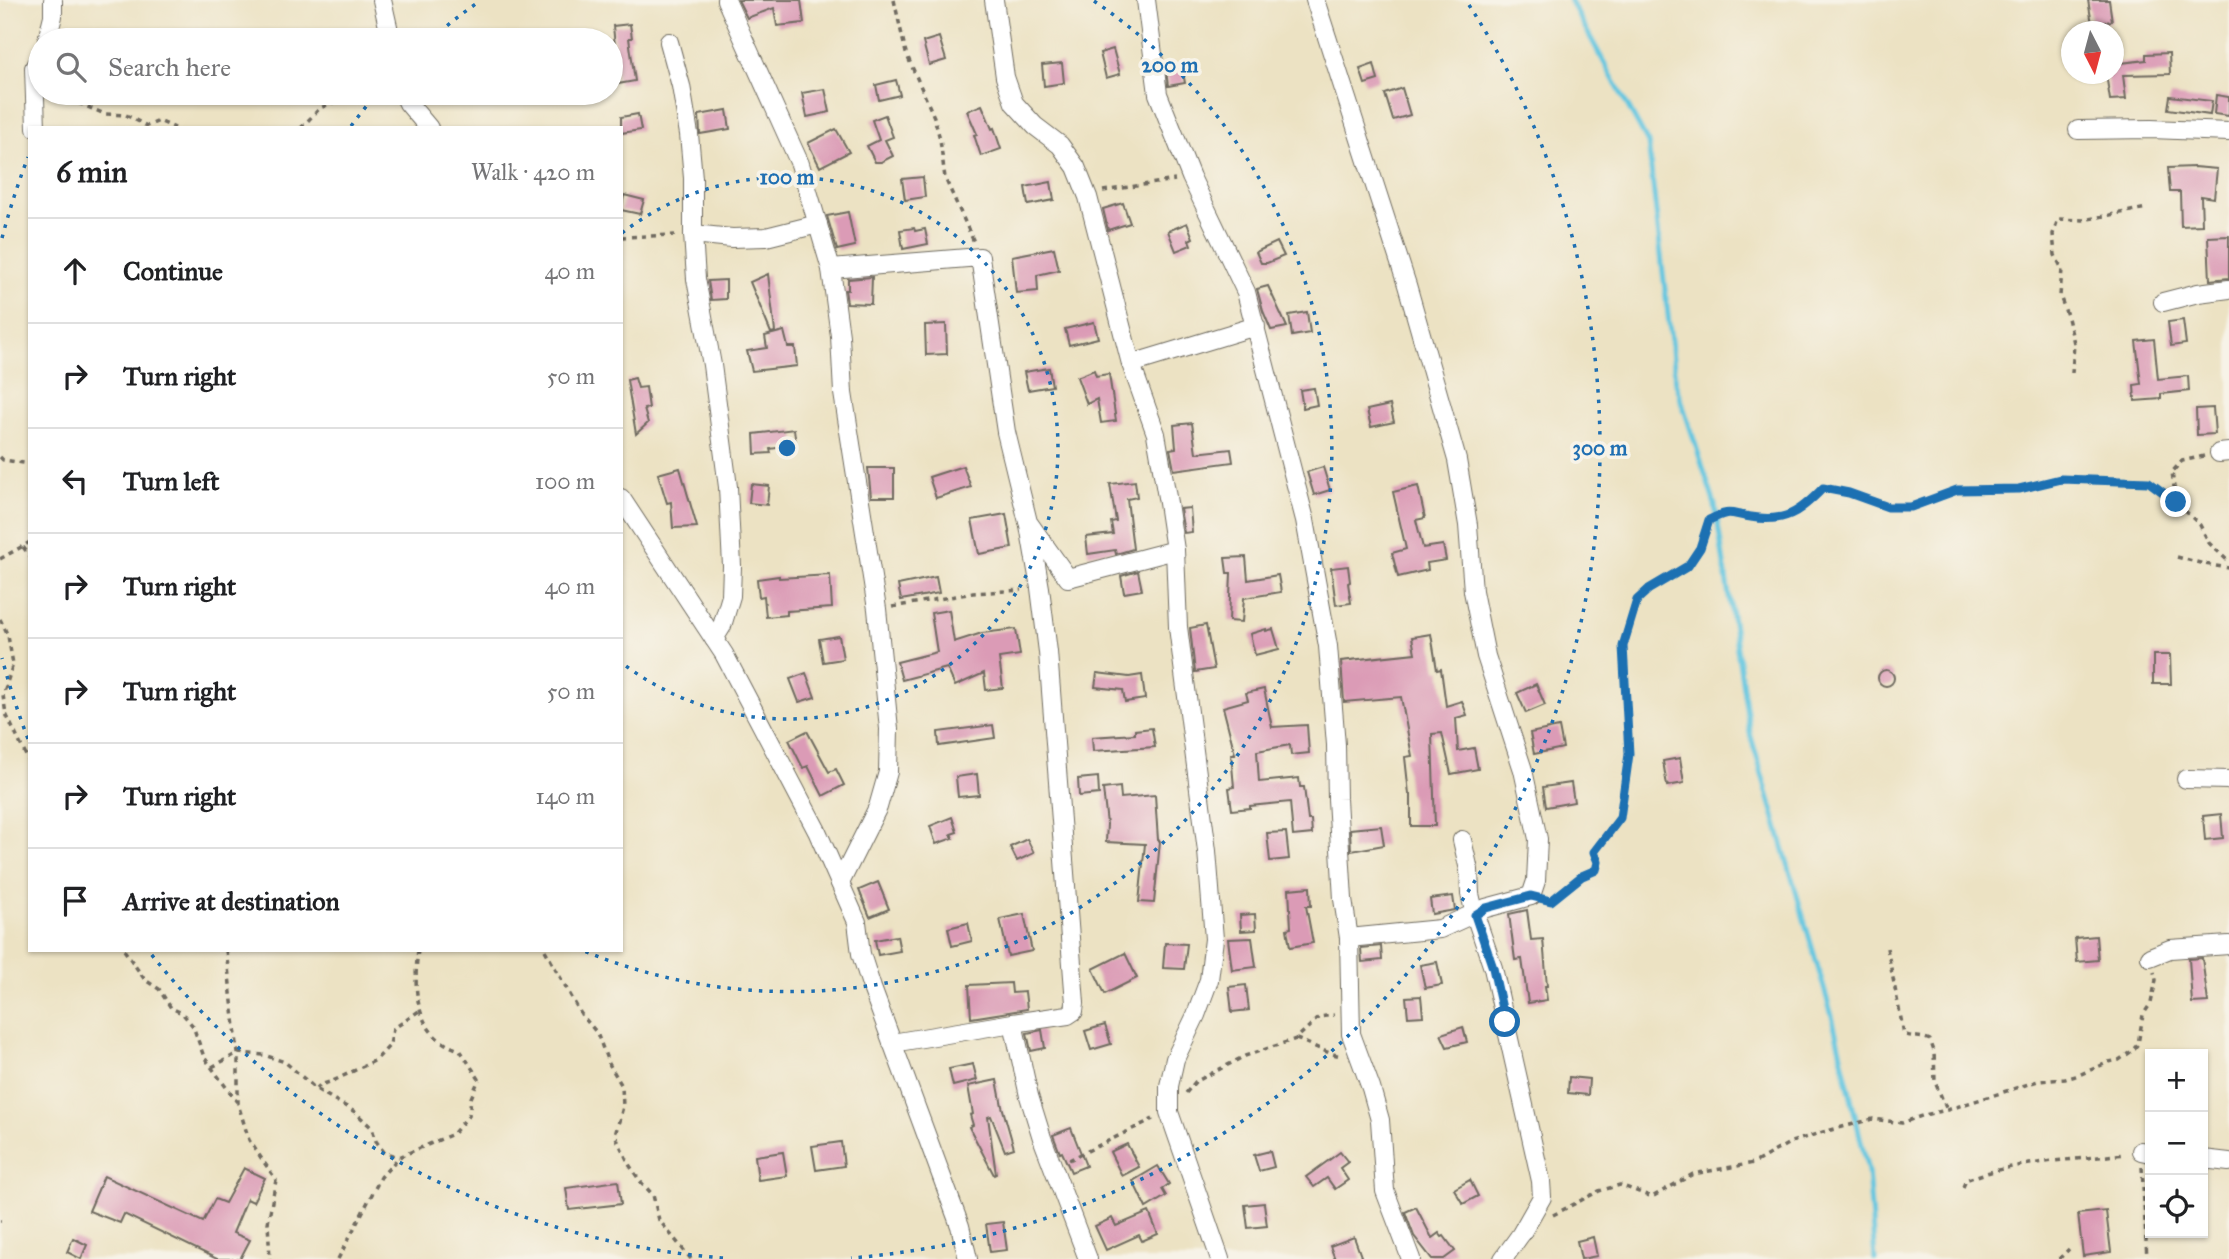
<!DOCTYPE html>
<meta charset="utf-8">
<style>
:root{--surface:#fff;--page:#f2f2f2;--text:#202124;--muted:#757577;--line:#e0e0e0}
body{margin:0;font-family:"IM FELL Great Primer",serif;background:var(--page);color:var(--text)}
.controls{position:absolute;right:21px;bottom:21px;display:grid;overflow:hidden;border-radius:0px;box-shadow:0 2px 5px #0004}
.controls button{width:63px;height:63px;display:grid;place-items:center;padding:0;border:0;border-bottom:2px solid var(--line);background:var(--surface);color:var(--text);font:35px sans-serif}
.compass{position:absolute;left:2061px;top:21px;width:63px;height:63px;border-radius:50%;background:var(--surface);box-shadow:0 2px 5px #0004;rotate:174deg}
.stop{position:absolute;width:21px;height:21px;margin:-16px;border:5px solid #1f6fb2;border-radius:50%;background:#fff}
.stop.end{background:#1f6fb2;border-color:#fff;box-shadow:0 2px 7px #0008}
.list{margin:0;padding:0;list-style:none}
h2{display:flex;justify-content:space-between;align-items:center;height:91px;margin:0;padding:0 28px;font-size:30px}
h2 small{font-size:23px;font-weight:400;color:var(--muted)}
.list li{display:grid;grid-template-columns:46px 1fr auto;gap:21px;align-items:center;box-sizing:border-box;height:105px;padding:0 28px;border-top:2px solid var(--line)}
.list b{display:block;font-size:26px;white-space:nowrap}
.list em{font-size:23px;font-style:normal;color:var(--muted)}
.icon{flex:none;width:38px;height:38px;fill:none;stroke:currentColor;stroke-width:2;stroke-linecap:round;stroke-linejoin:round}
.map{position:relative;flex:none;width:2229px;height:1259px;overflow:hidden}
.search{position:absolute;background:var(--surface);box-shadow:0 2px 5px #0004;left:28px;top:28px;width:595px;height:77px;display:flex;align-items:center;gap:18px;box-sizing:border-box;padding:0 24px;border-radius:38px;color:var(--muted);font-size:26px}
.panel{position:absolute;background:var(--surface);box-shadow:0 2px 5px #0004;left:28px;top:126px;width:595px;height:826px;border-radius:0px}
.map>svg:first-child{display:block}
.lines{fill:none;stroke-linecap:round;stroke-linejoin:round}
.stream{stroke:#62c6e0;stroke-width:5}
.building{fill:#db9bb6}
.street-casing{stroke:#6f6b60;stroke-width:20}
.path{stroke:#6f6b60;stroke-width:3.5;stroke-dasharray:5 5;stroke-linecap:butt}
.street{stroke:#fff;stroke-width:18}
.route{stroke:#1f6fb2;stroke-width:9}
.ring{fill:none;stroke:#1f6fb2;stroke-width:3.5;stroke-dasharray:3.5 7}
.centre{fill:#1f6fb2;stroke:#f7f3e8;stroke-width:3.5}
.ring-label{font-size:21px;text-anchor:middle;font-weight:bold;fill:#1f6fb2;stroke:#f7f3e8;stroke-width:7;stroke-linejoin:round;paint-order:stroke}
</style>
<div class="map">
<svg width="2229" height="1259" viewBox="0 0 2229 1259">
<rect width="100%" height="100%" fill="#f7f3e8"/>
<filter id="ink" filterUnits="userSpaceOnUse"><feTurbulence type="fractalNoise" baseFrequency=".0143" numOctaves="2"/><feDisplacementMap in="SourceGraphic" scale="14" xChannelSelector="R" yChannelSelector="G"/><feConvolveMatrix kernelMatrix="1 2 1 2 8 2 1 2 1" color-interpolation-filters="sRGB"/></filter>
<filter id="wash" filterUnits="userSpaceOnUse"><feTurbulence type="fractalNoise" baseFrequency=".00686" numOctaves="4" result="noise"/><feDisplacementMap in="SourceGraphic" scale="28" xChannelSelector="R" yChannelSelector="G"/><feGaussianBlur stdDeviation="1.57" result="paint"/><feColorMatrix in="noise" values="0 0 0 0 0 0 0 0 0 0 0 0 0 0 0 0 0 1.4 0 .05"/><feComposite in="paint" operator="in"/></filter>
<g filter="url(#wash)">
<rect width="100%" height="100%" fill="#ece2c3"/>
<g class="lines">
<path class="stream" d="M1570,0L1648,143L1676,384L1715,505L1750,733L1832,1016L1868,1171L1875,1259"/>
</g>
<g id="blocks">
<g class="building">
<path d="M738,0H801L804,23L777,26L774,8L747,18Z"/>
<path d="M2088,0H2109L2112,21L2092,24Z"/>
<path d="M630,24L632,38H629L635,81L618,84L614,56H616L613,26Z"/>
<path d="M939,37L946,60L929,65L923,42Z"/>
<path d="M1113,49L1120,74L1106,78L1100,53Z"/>
<path d="M2169,53L2170,74L2123,75L2126,99L2110,100L2106,74H2113V64L2146,60V54Z"/>
<path d="M1062,63L1064,83L1044,86L1042,65Z"/>
<path d="M1374,64L1378,80L1365,84L1360,69Z"/>
<path d="M1182,67L1185,83L1168,86L1166,70Z"/>
<path d="M896,80L900,95L879,100L876,85Z"/>
<path d="M1402,88L1410,115L1393,120L1385,94Z"/>
<path d="M825,89L830,112L807,117L802,93Z"/>
<path d="M2216,95L2229,97V116L2214,114Z"/>
<path d="M2170,96L2212,101L2210,115L2168,109Z"/>
<path d="M982,105L992,129L994,128L1001,149L981,156L974,135L977,134L967,111Z"/>
<path d="M727,110L730,129L700,134L699,115Z"/>
<path d="M638,114L641,130L621,133V117Z"/>
<path d="M885,115L893,137L885,140L893,156L881,162H875L867,146L879,140L872,120Z"/>
<path d="M836,129L849,152L820,167L808,143Z"/>
<path d="M2194,167L2217,169L2214,198L2201,196L2202,225L2181,226L2180,192H2170L2168,168Z"/>
<path d="M923,177L925,197L905,200L902,179Z"/>
<path d="M1051,182L1054,200L1028,205L1025,187Z"/>
<path d="M624,195L644,200L640,214L621,210Z"/>
<path d="M1123,203L1130,223L1108,230L1103,209Z"/>
<path d="M848,212L855,246L837,250L827,216Z"/>
<path d="M1187,223L1193,238L1189,240L1191,245L1176,251L1168,231Z"/>
<path d="M914,228L915,231L925,229L928,244L903,249L900,230Z"/>
<path d="M2229,236V278L2210,280L2208,237Z"/>
<path d="M1277,242L1284,256L1267,263H1261L1256,252Z"/>
<path d="M1054,248L1059,270L1037,275L1038,291L1016,293L1012,256Z"/>
<path d="M768,274L775,332L771,333L750,282Z"/>
<path d="M872,277L871,304L847,303L845,290H848V279Z"/>
<path d="M726,280V299L711,300L708,281Z"/>
<path d="M1268,286L1287,327L1271,330L1263,311L1257,289Z"/>
<path d="M1307,312L1310,333L1292,336L1289,315Z"/>
<path d="M2183,320L2186,344L2171,346L2168,322Z"/>
<path d="M1094,322L1098,338L1069,345L1065,329Z"/>
<path d="M946,324L947,354L926,355L925,325Z"/>
<path d="M784,331L788,347H795L797,366L752,371L747,351L767,348L765,336Z"/>
<path d="M2154,339L2158,379L2188,376L2189,391L2161,394V399L2135,401L2134,385L2141,384L2136,341Z"/>
<path d="M1049,368L1052,386L1028,390L1024,372Z"/>
<path d="M1094,370L1096,376L1109,374L1116,421L1101,423L1097,399L1087,404L1077,377Z"/>
<path d="M635,378L638,388L646,387L649,408L644,409L648,423L636,434L627,380Z"/>
<path d="M1314,388L1317,405L1303,408L1300,390Z"/>
<path d="M1390,405L1394,422L1371,427L1367,410Z"/>
<path d="M2213,408L2215,434L2197,435L2196,409Z"/>
<path d="M1192,423L1196,453L1231,449L1233,462L1174,470L1170,449L1176,448L1174,425Z"/>
<path d="M794,429L796,445L770,449L771,453L755,454L754,434Z"/>
<path d="M963,466L971,487L936,498L929,477Z"/>
<path d="M1323,467L1330,490L1314,495L1307,472Z"/>
<path d="M680,468L697,527L673,528L671,502L667,503L658,474Z"/>
<path d="M868,468H894V497H871Z"/>
<path d="M1135,481L1137,497L1127,499L1133,549L1116,554L1115,550L1088,554L1086,537L1113,534L1111,522L1116,521L1110,484Z"/>
<path d="M751,484L769,486L767,505L749,503Z"/>
<path d="M1418,486L1425,518L1416,520L1423,548L1443,545L1446,560L1427,563L1428,570L1398,577L1392,553L1406,549L1393,492Z"/>
<path d="M1190,508L1192,532L1184,533L1180,509Z"/>
<path d="M1006,514L1012,548L979,554L972,520Z"/>
<path d="M1246,557L1248,580L1278,575L1281,592L1244,598L1242,622L1229,621L1231,573H1227L1225,558Z"/>
<path d="M1348,566L1350,582L1348,583L1351,603L1336,605L1331,568Z"/>
<path d="M1138,571L1142,590L1124,593L1121,576Z"/>
<path d="M830,575L832,608L787,611V615L766,617L764,596L759,597L757,579L779,576V578Z"/>
<path d="M936,577L939,593L901,600L898,585Z"/>
<path d="M949,610L954,642L982,633L1016,629L1020,655L999,658L1003,688L986,690L984,673L955,686L947,668L902,680L897,662L937,652L931,613Z"/>
<path d="M1206,625L1214,669L1195,672L1190,628Z"/>
<path d="M1266,629V631L1273,629L1279,649L1255,655L1250,634Z"/>
<path d="M1431,634L1437,670L1441,669L1446,706L1462,701L1467,715L1456,718L1458,751L1474,748L1478,769L1451,774L1442,733L1432,734L1435,826H1411V794H1409L1405,757L1412,756L1401,697L1344,702L1341,661L1415,653L1412,637Z"/>
<path d="M839,636L843,659L823,662L819,639Z"/>
<path d="M2153,655H2170L2171,684H2153Z"/>
<circle cx="1886" cy="678" r="8"/>
<path d="M806,673L815,697L799,702L790,679Z"/>
<path d="M1097,673L1129,677L1142,675L1145,699L1125,702L1123,690L1095,687Z"/>
<path d="M1536,684L1545,705L1526,713L1517,693Z"/>
<path d="M1264,689L1272,727L1307,725L1309,753L1291,755L1290,745L1257,751L1259,782L1299,778L1300,787H1304L1308,820H1311L1312,834L1293,836L1290,802L1250,806V808L1232,810L1229,788L1234,787L1231,754H1235L1223,707L1248,700L1246,693Z"/>
<path d="M993,725L995,738L939,746L938,732Z"/>
<path d="M1559,727L1563,748L1534,754L1530,733Z"/>
<path d="M1152,728L1155,747L1093,751L1092,737L1135,734V730Z"/>
<path d="M807,731L829,772L836,769L844,785L823,796L808,766L803,768L789,740Z"/>
<path d="M1680,758L1684,783L1667,786L1663,761Z"/>
<path d="M977,774L979,795L958,797L956,777Z"/>
<path d="M1098,777L1099,794L1079,796L1078,779Z"/>
<path d="M1571,783L1574,802L1546,807L1543,787Z"/>
<path d="M1120,787L1121,798L1155,795L1158,840L1160,841L1154,903L1139,902L1145,844L1106,842L1107,824L1103,789Z"/>
<path d="M2221,814L2223,838L2205,840L2203,816Z"/>
<path d="M952,817L957,832L951,834L953,838L936,844L930,826Z"/>
<path d="M1381,826L1384,845L1351,851L1350,829Z"/>
<path d="M1286,832L1289,859L1270,861L1267,833Z"/>
<path d="M1027,839L1034,853L1017,861L1010,847Z"/>
<path d="M878,882L889,909L870,917L859,890Z"/>
<path d="M1310,887L1311,906H1306L1313,943L1290,947L1287,929L1291,928L1289,889Z"/>
<path d="M1453,896L1455,910L1432,914L1430,899Z"/>
<path d="M1527,910L1531,940L1543,939L1547,986H1545L1547,1000L1528,1003L1522,959L1515,960L1509,914Z"/>
<path d="M1024,914L1032,951L1008,956L1000,919Z"/>
<path d="M1255,914L1256,930L1241,931L1240,915Z"/>
<path d="M968,923L972,941L952,946L948,928Z"/>
<path d="M897,936L900,951L878,955L875,940Z"/>
<path d="M2096,936L2098,960L2077,962L2075,938Z"/>
<path d="M1252,938L1256,967L1232,970L1228,939Z"/>
<path d="M1165,943L1187,944L1184,969L1163,968Z"/>
<path d="M1381,946L1382,960L1362,962L1361,948Z"/>
<path d="M1125,953L1137,978L1105,994L1093,969Z"/>
<path d="M2202,958L2208,1002L2192,1003L2189,959Z"/>
<path d="M1437,962L1442,985L1425,988L1420,965Z"/>
<path d="M1011,983L1012,993L1025,992L1027,1009L971,1018L969,985Z"/>
<path d="M1246,985L1249,1010L1232,1012L1229,987Z"/>
<path d="M1421,996L1423,1016L1408,1017L1406,997Z"/>
<path d="M1105,1025L1111,1044L1091,1050L1085,1031Z"/>
<path d="M1463,1027L1467,1042L1447,1047L1441,1034Z"/>
<path d="M1042,1030L1045,1048L1031,1051L1027,1033Z"/>
<path d="M973,1064L977,1080L953,1086L949,1069Z"/>
<path d="M1569,1077L1589,1079L1588,1095L1568,1093Z"/>
<path d="M997,1080L1002,1106L1014,1148L1005,1151L991,1116L988,1117L996,1174L994,1175L969,1127L973,1125L970,1115L973,1114L968,1086Z"/>
<path d="M1071,1128L1086,1166L1071,1172L1062,1152L1060,1153L1053,1135Z"/>
<path d="M841,1142L844,1166L816,1170L812,1146Z"/>
<path d="M1127,1144L1139,1167L1122,1176L1110,1152Z"/>
<path d="M1270,1151L1274,1167L1259,1171L1254,1155Z"/>
<path d="M783,1152L787,1176L758,1180L755,1156Z"/>
<path d="M1340,1152L1348,1162L1340,1168L1348,1180L1335,1189L1327,1178L1314,1187L1306,1177Z"/>
<path d="M1158,1166L1169,1184L1162,1189L1166,1196L1146,1208L1133,1181Z"/>
<path d="M244,1168L265,1178L253,1202L247,1199L233,1233L250,1240L240,1259H217L124,1214L120,1223L89,1211L104,1176L203,1222L215,1199L225,1203Z"/>
<path d="M1470,1180L1478,1196L1463,1204L1454,1189Z"/>
<path d="M618,1181L621,1204L569,1210L566,1188Z"/>
<path d="M1264,1203L1267,1226L1248,1228L1245,1205Z"/>
<path d="M1416,1207L1432,1238L1439,1233L1442,1237L1444,1236L1455,1251L1444,1259H1432L1414,1236L1405,1212Z"/>
<path d="M2106,1211L2111,1252L2083,1256L2078,1214Z"/>
<path d="M1149,1212L1158,1234L1142,1241L1139,1235L1106,1250L1095,1226L1112,1218L1116,1226Z"/>
<path d="M1003,1222L1007,1250L990,1252L986,1224Z"/>
<path d="M1354,1237L1362,1259H1335L1330,1246Z"/>
<path d="M1593,1237L1597,1256L1581,1259L1577,1241Z"/>
<path d="M73,1238L87,1245L81,1259L67,1252Z"/>
</g>
</g>
</g>
<g filter="url(#ink)">
<use href="#blocks" fill-opacity="0" stroke="#6f6b60" stroke-width="2"/>
<g class="lines">
<defs>
<g id="street">
<path d="M382,0L391,40"/>
<path d="M726,0L800,164L831,269L840,336L843,393L877,609L889,729L888,772L878,807L840,883"/>
<path d="M994,0L1005,77L1014,103L1035,126L1060,145L1076,167L1088,197L1131,364L1156,434L1168,503L1175,550L1178,627L1207,851L1214,939L1209,980L1196,1015L1175,1059L1169,1086V1112L1220,1259"/>
<path d="M1146,0L1158,94L1191,177L1246,292L1305,520L1328,646L1336,745L1337,799L1343,899L1349,938L1351,1034L1371,1088L1380,1120L1385,1191L1411,1259"/>
<path d="M1315,0L1407,285L1457,460L1468,525L1473,591L1486,656L1523,770L1538,839L1536,881L1531,896L1486,908L1440,929L1349,938"/>
<path d="M47,40L53,16V0"/>
<path d="M669,42L681,86L689,134L693,178V234L696,279L712,365L728,487L732,566L731,596L722,626L714,639"/>
<path d="M403,93L408,103L429,128"/>
<path d="M36,128L34,68L40,56"/>
<path d="M2078,130L2151,129L2229,132"/>
<path d="M693,234L732,238L766,237L818,224"/>
<path d="M831,269L980,257L1006,432L1028,522L1068,578L1175,550"/>
<path d="M2163,302L2198,293L2229,289"/>
<path d="M1131,364L1256,326"/>
<path d="M2219,453L2229,452"/>
<path d="M621,498L724,654L817,831L857,922L861,954L872,988L960,1226L968,1259"/>
<path d="M2186,779L2229,780"/>
<path d="M1462,840L1469,870L1470,894L1475,915L1493,968L1541,1181L1542,1197L1521,1234L1503,1259"/>
<path d="M2150,957L2170,949L2229,945"/>
<path d="M1013,1023L1068,1015L1074,1011L1075,1003L1048,652L1040,588L1029,525"/>
<path d="M892,1043L1013,1023L1029,1096L1042,1138L1088,1259"/>
<path d="M2141,1151L2150,1153"/>
<path d="M2203,1159L2229,1162"/>
</g>
</defs>
<use href="#street" class="street-casing"/>
<g class="path">
<path d="M894,0L906,53L934,117L940,139L945,178L974,242"/>
<path d="M61,93L78,103L105,114L126,115L147,126L159,121L175,128"/>
<path d="M301,128L320,108L344,98L349,93"/>
<path d="M1103,191L1175,180"/>
<path d="M621,237L675,235"/>
<path d="M2072,373L2074,343L2068,318L2060,296L2062,269L2055,255L2053,234L2058,219L2083,220L2147,208"/>
<path d="M2204,456L2182,461L2172,472L2176,502L2200,525L2209,543L2229,562"/>
<path d="M0,457L3,460L30,464"/>
<path d="M23,547L30,556"/>
<path d="M2177,557L2204,564L2229,568"/>
<path d="M0,559L30,542"/>
<path d="M892,607L973,593L1022,590"/>
<path d="M0,619L8,636L13,664L3,695L6,714L30,764"/>
<path d="M1546,901H1551L1582,876L1596,870L1598,862L1594,852L1620,818L1629,754L1623,646L1637,600L1649,589L1688,566L1700,548L1709,520L1726,512C1774,523 1788,525 1823,488L1849,493L1888,507H1911L1957,490L2019,489L2061,479L2149,482L2176,502"/>
<path d="M1887,948L1904,1034C1913,1038 1922,1036 1930,1040L1934,1051L1935,1082L1947,1110"/>
<path d="M124,950L145,980L159,989L171,1008L182,1013L193,1026L204,1057L237,1102"/>
<path d="M226,950L238,1053V1104L249,1140L276,1180L268,1223L270,1259"/>
<path d="M545,950L581,1014L597,1033L608,1062L622,1086L623,1107L615,1135L630,1166L640,1181L653,1195L659,1220L691,1259"/>
<path d="M1296,1039C1311,1044 1327,1054 1342,1056"/>
<path d="M212,1067L238,1053L264,1055L285,1062L316,1089L355,1112L372,1128L376,1141L384,1152L399,1157"/>
<path d="M316,1089L320,1085L333,1081L376,1060L390,1045L393,1029L419,1011"/>
<path d="M1186,1093L1195,1082L1245,1056L1296,1039L1319,1017L1334,1015"/>
<path d="M1069,1160L1153,1119"/>
<path d="M2142,1167L2147,1259"/>
<path d="M1963,1187L1966,1180C2016,1160 2072,1161 2124,1154"/>
<path d="M1553,1215L1599,1191L1620,1185L1652,1197L1693,1174L1754,1163L1791,1142L1823,1132L1873,1119L1902,1123L1924,1115L1947,1110L2038,1081L2065,1079L2079,1075L2109,1062L2119,1060L2132,1051L2138,1044L2143,1015L2151,1003L2156,980L2154,972"/>
<path d="M0,1221H1"/>
<path d="M338,1259L381,1177L399,1157L453,1134L469,1115L471,1098L479,1079L460,1050C415,1037 413,990 418,950"/>
<path d="M2059,1259L2069,1249"/>
</g>
<use href="#street" class="street"/>
</g>
</g>
<g class="lines" filter="url(#ink)">
<path class="route" d="M1505,1022L1493,968L1475,915L1486,908L1531,896L1551,901L1582,876L1596,870L1598,862L1594,852L1620,818L1629,754L1623,646L1637,600L1649,589L1688,566L1700,548L1709,520C1731,509 1729,514 1751,517C1785,523 1800,512 1823,488L1849,493L1888,507H1911L1957,490L2019,489L2061,479L2149,482L2176,502"/>
</g>
<g class="ring">
<path d="M622 233A271 271 0 1 1 622 663"/>
<path d="M351 126A542 542 0 0 1 375 96M431 39A542 542 0 0 1 480 1M1094 1A542 542 0 0 1 584 951"/>
<path d="M723 1258A813 813 0 0 1 151 954M28 739A813 813 0 0 1 2 658M2 238A813 813 0 0 1 28 157M1469 5A813 813 0 0 1 851 1258"/>
</g>
<circle cx="787" cy="448" r="10" class="centre"/>
<g class="ring-label">
<text x="1170" y="72">200 m</text>
<text x="787" y="184">100 m</text>
<text x="1600" y="455">300 m</text>
</g>
</svg>
<div class="controls">
<button>+</button>
<button>−</button>
<button><svg class="icon" aria-label="locate" viewBox="0 0 24 24"><circle cx="12" cy="12" r="6"/><path d="M12 2v4M12 18v4M2 12h4M18 12h4"/></svg></button>
</div>
<svg class="compass" viewBox="-18 -18 36 36"><path d="M0-13l5 13h-10z" fill="#e53935"/><path d="M0 13l5-13h-10z" fill="#757577"/></svg>
<div class="stop" style="left:1505px;top:1022px"></div>
<div class="stop end" style="left:2176px;top:502px"></div>
<div class="search"><svg class="icon" aria-label="search" viewBox="0 0 24 24"><circle cx="10" cy="10" r="6"/><path d="M15 15l6 6"/></svg>Search here</div>
<section class="panel">
<h2>6 min<small>Walk · 420 m</small></h2>
<ul class="list">
<li><svg class="icon" aria-label="ahead" viewBox="0 0 24 24"><path d="M12 20V5M6 11l6-6 6 6"/></svg><div><b>Continue</b></div><em>40 m</em></li>
<li><svg class="icon" aria-label="right" viewBox="0 0 24 24"><path d="M7 20v-9h11M14 6l5 5-5 5"/></svg><div><b>Turn right</b></div><em>50 m</em></li>
<li><svg class="icon" aria-label="left" viewBox="0 0 24 24"><path d="M17 20v-9H6M10 6l-5 5 5 5"/></svg><div><b>Turn left</b></div><em>100 m</em></li>
<li><svg class="icon" aria-label="right" viewBox="0 0 24 24"><path d="M7 20v-9h11M14 6l5 5-5 5"/></svg><div><b>Turn right</b></div><em>40 m</em></li>
<li><svg class="icon" aria-label="right" viewBox="0 0 24 24"><path d="M7 20v-9h11M14 6l5 5-5 5"/></svg><div><b>Turn right</b></div><em>50 m</em></li>
<li><svg class="icon" aria-label="right" viewBox="0 0 24 24"><path d="M7 20v-9h11M14 6l5 5-5 5"/></svg><div><b>Turn right</b></div><em>140 m</em></li>
<li><svg class="icon" aria-label="arrive" viewBox="0 0 24 24"><path d="M6 21V4h12l-3 4 3 4H6"/></svg><div><b>Arrive at destination</b></div></li>
</ul>
</section>
</div>
